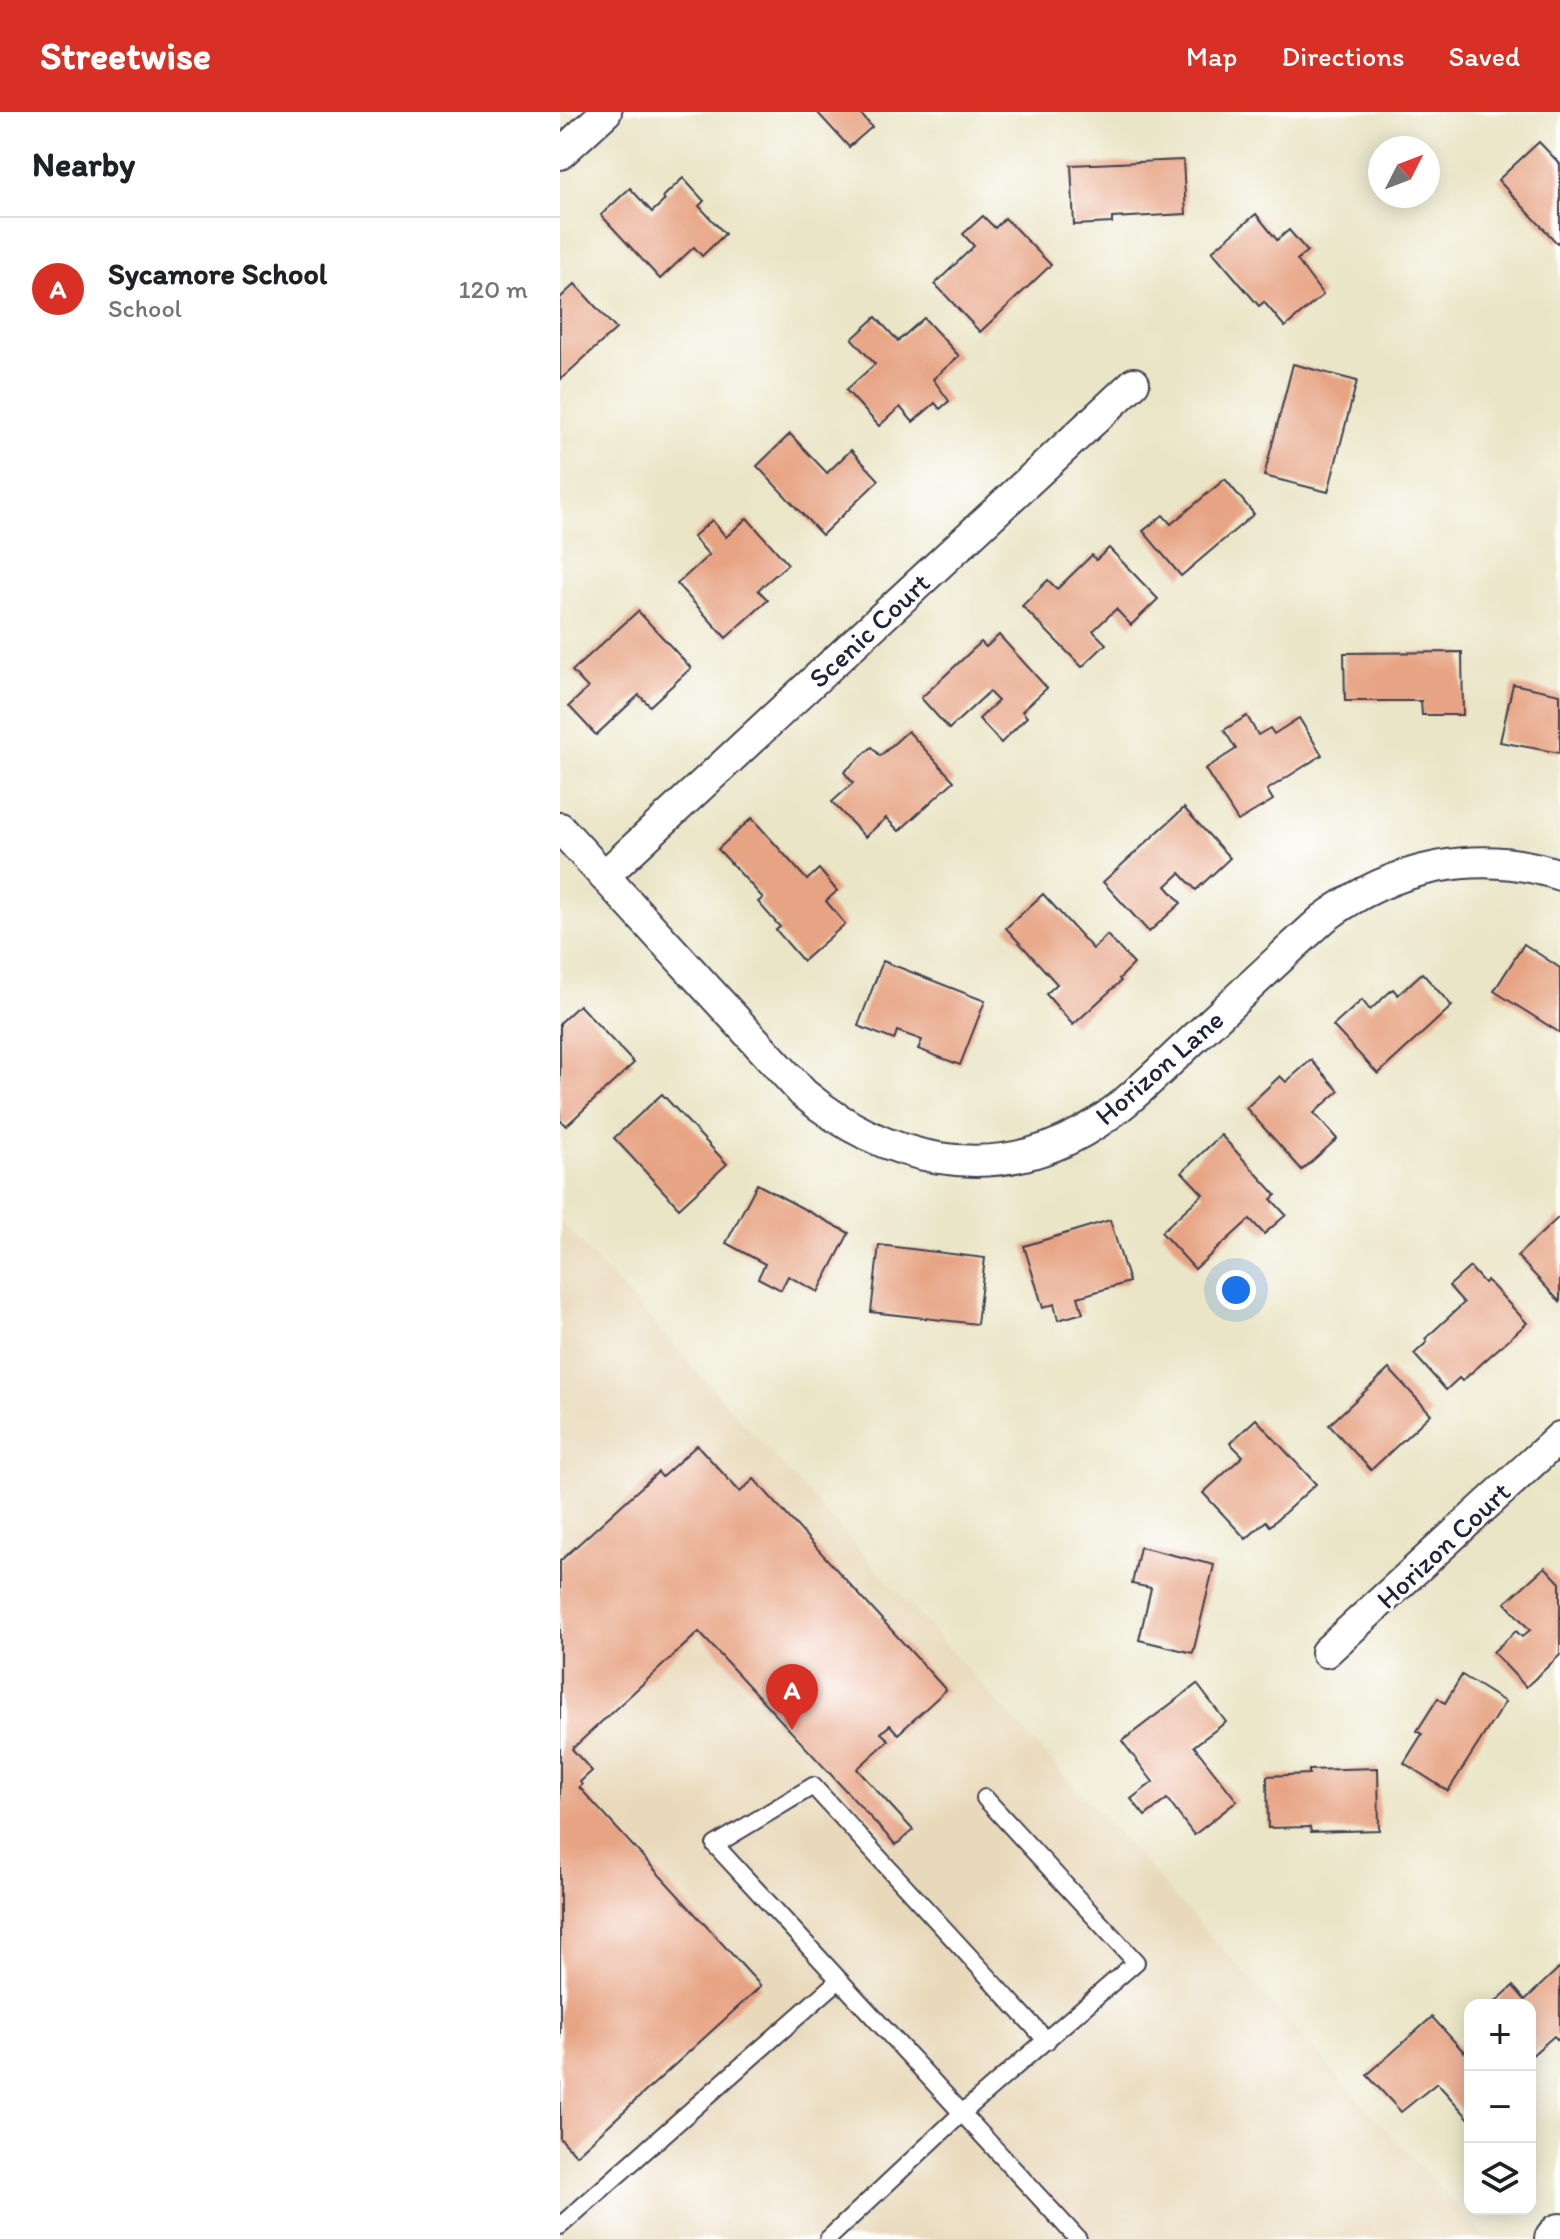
<!DOCTYPE html>
<meta charset="utf-8">
<style>
:root{--surface:#fff;--page:#f2f2f2;--text:#202124;--muted:#757577;--line:#e0e0e0;--accent:#d93025}
body{margin:0;font-family:Itim,sans-serif;background:var(--page);color:var(--text)}
.controls{position:absolute;right:24px;bottom:24px;display:grid;overflow:hidden;border-radius:16px;box-shadow:0 4px 20px #0003}
.controls button{width:72px;height:72px;display:grid;place-items:center;padding:0;border:0;border-bottom:2px solid var(--line);background:var(--surface);color:var(--text);font:40px sans-serif}
.compass{position:absolute;left:808px;top:24px;width:72px;height:72px;border-radius:50%;background:var(--surface);box-shadow:0 4px 20px #0003;rotate:48deg}
.you{position:absolute;left:676px;top:1178px;width:28px;height:28px;margin:-20px;border:6px solid #fff;border-radius:50%;background:#1a73e8;box-shadow:0 0 0 12px #1a73e833}
.badge{display:grid;place-items:center;width:52px;height:52px;border-radius:50%;background:var(--accent);color:#fff;font-size:26px;font-weight:700}
.pin{position:absolute;translate:-50% -66px;filter:drop-shadow(0 2px 4px #0008)}
.pin::after{content:'';position:absolute;top:42px;width:28px;height:24px;background:inherit;clip-path:polygon(0 0,100% 0,50% 100%)}
.list{margin:0;padding:0;list-style:none}
h2{display:flex;justify-content:space-between;align-items:center;height:104px;margin:0;padding:0 32px;font-size:34px}
h2 small{font-size:26px;font-weight:400;color:var(--muted)}
.list li{display:grid;grid-template-columns:52px 1fr auto;gap:24px;align-items:center;box-sizing:border-box;height:144px;padding:0 32px;border-top:2px solid var(--line)}
.list b{display:block;font-size:30px;white-space:nowrap}
.list p{margin:0;font-size:26px;white-space:nowrap;color:var(--muted)}
.list em{font-size:26px;font-style:normal;color:var(--muted)}
.icon{flex:none;width:44px;height:44px;fill:none;stroke:currentColor;stroke-width:2;stroke-linecap:round;stroke-linejoin:round}
.map{position:relative;flex:none;width:1000px;height:2127px;overflow:hidden}
header{display:flex;align-items:center;gap:48px;box-sizing:border-box;height:112px;padding:0 40px;background:var(--accent);color:#fff}
header strong{font-size:38px}
nav{display:flex;gap:44px;margin-inline-start:auto;font-size:28px}
main{display:flex}
aside{flex:1;background:var(--surface)}
.map>svg:first-child{display:block}
.built{fill:#e8d9ba}
.building{fill:#e7a484}
.lines{fill:none;stroke-linecap:round;stroke-linejoin:round}
.lane-casing{stroke:#403f50;stroke-width:20}
.street-casing{stroke:#403f50;stroke-width:34}
.secondary-casing{stroke:#403f50;stroke-width:46}
.lane{stroke:#fff;stroke-width:16}
.street{stroke:#fff;stroke-width:30}
.secondary{stroke:#fff;stroke-width:42}
.labels{text-anchor:middle;stroke-width:6;stroke-linejoin:round;paint-order:stroke}
.street-label{font-size:28px;fill:#22223b;stroke:#fff}
</style>
<header>
<strong>Streetwise</strong>
<nav><a>Map</a><a>Directions</a><a>Saved</a></nav>
</header>
<main>
<aside>
<h2>Nearby<small></small></h2>
<ul class="list">
<li><span class="badge">A</span><div><b>Sycamore School</b><p>School</p></div><em>120 m</em></li>
</ul>
</aside>
<div class="map">
<svg width="1000" height="2127" viewBox="0 0 1000 2127">
<rect width="100%" height="100%" fill="#fff"/>
<filter id="ink" filterUnits="userSpaceOnUse"><feTurbulence type="fractalNoise" baseFrequency=".0125" numOctaves="2"/><feDisplacementMap in="SourceGraphic" scale="16" xChannelSelector="R" yChannelSelector="G"/><feConvolveMatrix kernelMatrix="1 2 1 2 8 2 1 2 1" color-interpolation-filters="sRGB"/></filter>
<filter id="wash" filterUnits="userSpaceOnUse"><feTurbulence type="fractalNoise" baseFrequency=".006" numOctaves="4" result="noise"/><feDisplacementMap in="SourceGraphic" scale="32" xChannelSelector="R" yChannelSelector="G"/><feGaussianBlur stdDeviation="1.8" result="paint"/><feColorMatrix in="noise" values="0 0 0 0 0 0 0 0 0 0 0 0 0 0 0 0 0 1.4 0 .05"/><feComposite in="paint" operator="in"/></filter>
<g filter="url(#wash)">
<rect width="100%" height="100%" fill="#eae5c6"/>
<path class="built" d="M0,1109L926,2127H0Z"/>
<g id="blocks">
<g class="building">
<path d="M257,0H299L312,15L289,35Z"/>
<path d="M979,30L1000,52V128L997,131L938,68Z"/>
<path d="M623,48L626,102L552,106V111L514,113L511,53Z"/>
<path d="M123,66L144,89L139,94L165,122L142,144L134,135L100,167L41,103L70,76L92,100L105,88L103,85Z"/>
<path d="M696,102L717,128L729,118L747,139L737,148L763,183L725,215L704,190L699,194L652,139Z"/>
<path d="M423,104L435,116L445,106L491,153L420,220L375,172L414,134L403,122Z"/>
<path d="M15,172L56,217L0,268V186Z"/>
<path d="M316,205L338,229L364,206L399,244L373,267L389,289L380,297L375,291L353,310L340,295L319,314L286,278L315,252L292,227Z"/>
<path d="M733,252L797,269L768,380L704,364Z"/>
<path d="M230,322L267,361L291,338L319,368L262,423L197,354Z"/>
<path d="M665,367L694,402L621,464L583,419L603,403L611,412Z"/>
<path d="M187,406L228,452L198,478L208,488L166,526L117,472L149,443L133,425L152,408L166,425Z"/>
<path d="M549,436L598,487L571,513L556,497L533,519L546,532L522,555L462,494L488,468L497,477L532,443L536,448Z"/>
<path d="M78,499L131,556L90,594L79,583L36,623L9,594L28,576L12,559Z"/>
<path d="M439,523L487,576L462,599L467,605L441,631L419,607L438,589L429,580L389,617L361,586L421,530L426,535Z"/>
<path d="M902,540L903,603H862L861,589H785L784,541Z"/>
<path d="M953,572L1000,582V641L940,630Z"/>
<path d="M687,604L698,623L710,616L714,622L739,606L762,643L707,678L713,688L678,709L645,657L676,637L664,618Z"/>
<path d="M348,619L394,669L339,719L326,706L305,725L272,690L293,671L284,660L312,635L320,644Z"/>
<path d="M624,696L670,746L636,778L620,761L606,774L621,791L589,820L543,770Z"/>
<path d="M192,706L247,768L259,757L277,779L266,789L285,812L243,849L216,818L220,815L198,790L203,786L158,737Z"/>
<path d="M483,782L533,837L547,823L574,852L559,867L561,869L513,913L486,882L497,872L446,816Z"/>
<path d="M964,832L1000,856V921L934,879Z"/>
<path d="M323,849L425,889L400,953L358,937L362,928L337,919L334,928L298,914Z"/>
<path d="M862,861L892,894L818,962L773,914L802,888L810,898L833,877L838,883Z"/>
<path d="M19,893L74,951L6,1014L0,1008V911Z"/>
<path d="M751,948L779,979L754,1001L777,1027L742,1058L686,996L720,964L726,970Z"/>
<path d="M102,982L167,1052L119,1096L54,1026Z"/>
<path d="M661,1023L716,1083L711,1087L726,1103L704,1122L690,1107L635,1157L601,1120L643,1082L622,1060Z"/>
<path d="M197,1072L289,1121L258,1180L228,1164L221,1178L198,1166L205,1152L166,1131Z"/>
<path d="M1000,1104V1190L957,1144Z"/>
<path d="M550,1108L569,1170L518,1185L523,1201L498,1208L494,1192L483,1196L464,1134Z"/>
<path d="M319,1133L425,1146L417,1212L311,1200Z"/>
<path d="M910,1155L924,1171L927,1168L967,1211L902,1269L899,1266L886,1278L854,1242L867,1230L865,1227L904,1191L889,1174Z"/>
<path d="M829,1257L871,1302L811,1358L769,1313Z"/>
<path d="M696,1307L756,1372L710,1414L706,1409L686,1427L643,1381L683,1344L670,1331Z"/>
<path d="M137,1333L180,1380L194,1367L386,1578L338,1622L330,1613L321,1621L329,1628L297,1657L353,1718L336,1733L139,1520L12,1637L32,1659L20,1670L22,1673L19,1675L201,1874L16,2043L0,2026V1449L98,1360L102,1365Z"/>
<path d="M580,1435L654,1453L633,1541L579,1528L591,1476L572,1472Z"/>
<path d="M985,1455L1000,1471V1543L966,1575L933,1540L956,1519L962,1525L970,1518L945,1491Z"/>
<path d="M902,1563L945,1590L888,1679L844,1651L862,1622L857,1619L878,1586L885,1591Z"/>
<path d="M637,1572L666,1610L634,1634L677,1689L634,1723L607,1687L585,1704L571,1687L593,1670L562,1629Z"/>
<path d="M818,1656L819,1718L751,1720L750,1715L708,1716L707,1664L749,1662V1658Z"/>
<path d="M1000,1855V1930L994,1924L970,1945V1893H932L953,1874L965,1888Z"/>
<path d="M872,1905L904,1940L906,1938L910,1943V2008L877,1971L841,2000L807,1963Z"/>
</g>
</g>
</g>
<g filter="url(#ink)">
<use href="#blocks" fill-opacity="0" stroke="#403f50" stroke-width="2"/>
<g class="lines">
<defs>
<g id="lane">
<path d="M487,1929L253,1674L155,1733L518,2127"/>
<path d="M0,2114L279,1868"/>
<path d="M268,2127L402,2001L576,1850L425,1686"/>
</g>
<g id="street">
<path d="M0,42L46,0"/>
<path d="M0,716L243,981C324,1048 428,1074 524,1019C561,998 591,967 622,938C669,894 716,849 764,806C832,755 918,735 1000,763"/>
<path d="M44,764L574,271"/>
<path d="M766,1540L1000,1325"/>
</g>
<path id="secondary" d="M996,2127L1000,2123"/>
</defs>
<use href="#lane" class="lane-casing"/>
<use href="#street" class="street-casing"/>
<use href="#secondary" class="secondary-casing"/>
<use href="#lane" class="lane"/>
<use href="#street" class="street"/>
<use href="#secondary" class="secondary"/>
</g>
</g>
<g class="labels">
<g class="street-label">
<text transform="translate(309 518) rotate(-43)" y="10">Scenic Court</text>
<text transform="translate(599 955) rotate(-41)" y="10">Horizon Lane</text>
<text transform="translate(883 1433) rotate(-43)" y="10">Horizon Court</text>
</g>
</g>
</svg>
<div class="controls">
<button>+</button>
<button>−</button>
<button><svg class="icon" aria-label="layers" viewBox="0 0 24 24"><path d="M12 4l9 5-9 5-9-5zM3 14l9 5 9-5"/></svg></button>
</div>
<svg class="compass" viewBox="-18 -18 36 36"><path d="M0-13l5 13h-10z" fill="#e53935"/><path d="M0 13l5-13h-10z" fill="#757577"/></svg>
<div class="you"></div>
<div class="pin badge" style="left:232px;top:1618px">A</div>
</div>
</main>
